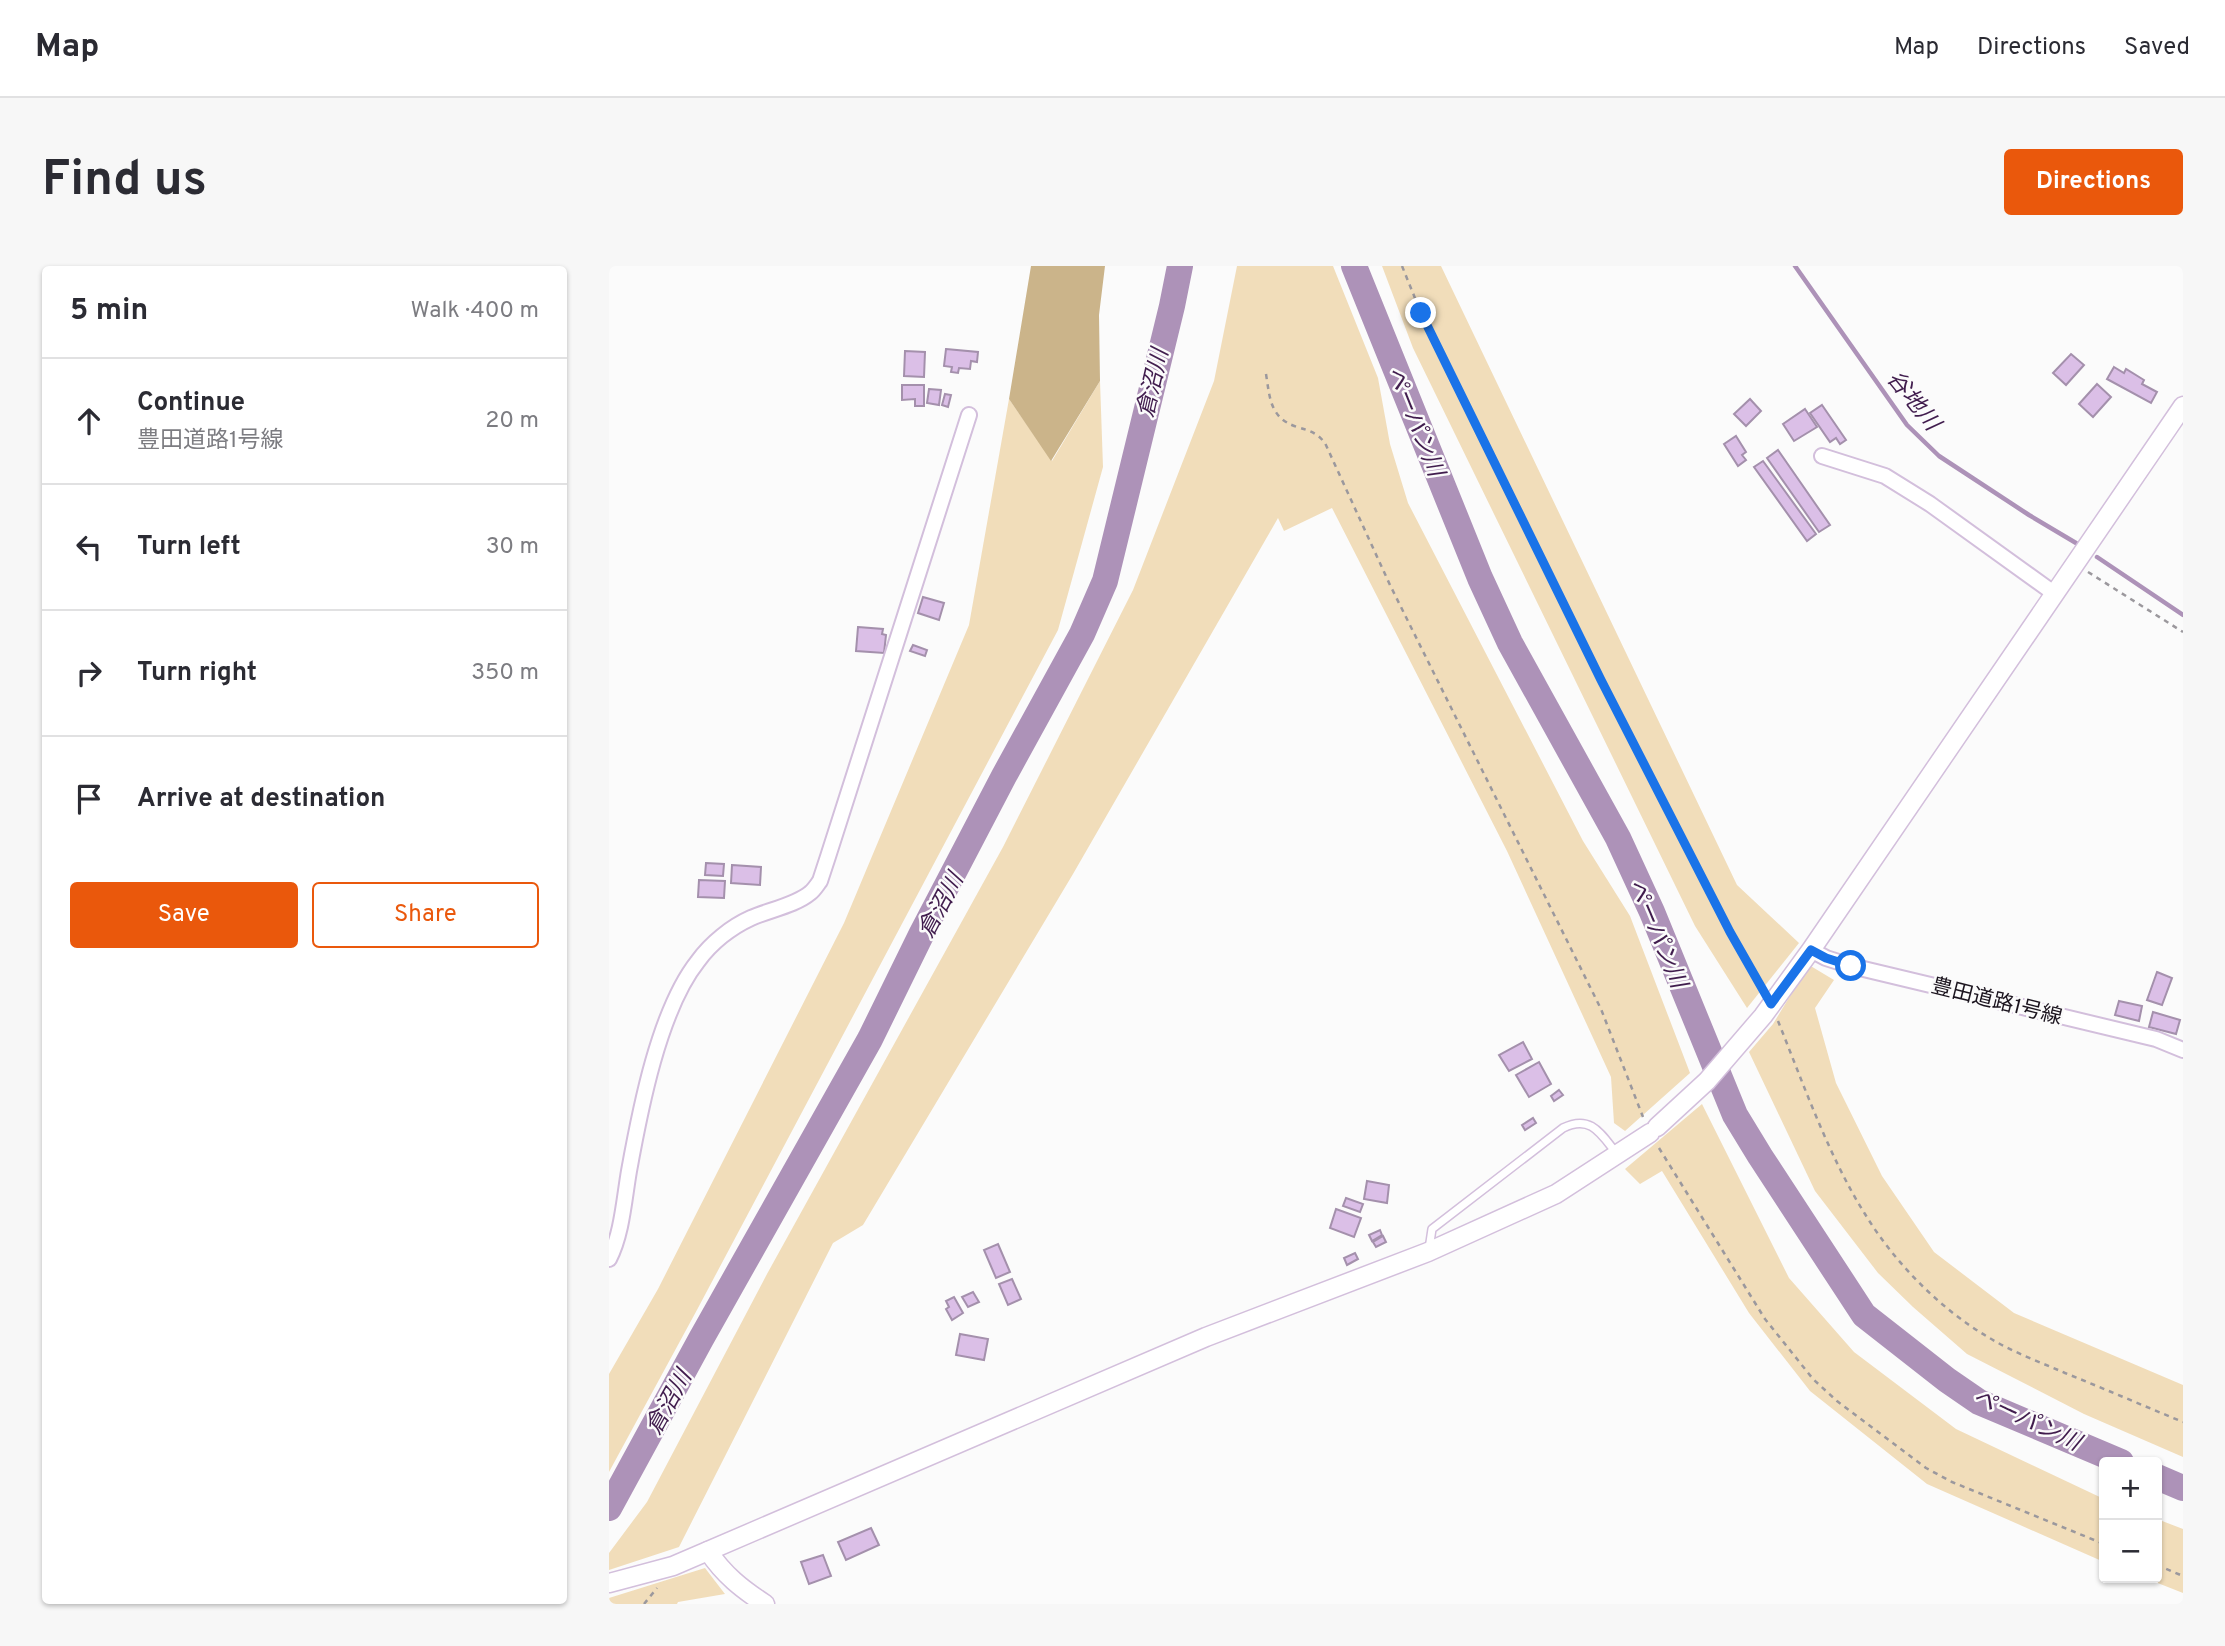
<!DOCTYPE html>
<meta charset="utf-8">
<style>
:root{--surface:#fff;--page:#f7f7f7;--text:#2b2b33;--muted:#7c7c81;--line:#e1e1e2;--accent:#ea580c}
body{margin:0;font-family:Overpass,"Noto Sans JP",sans-serif;background:var(--page);color:var(--text)}
.controls{position:absolute;right:21px;bottom:21px;display:grid;overflow:hidden;border-radius:7px;box-shadow:0 2px 5px #0004}
.controls button{width:63px;height:63px;display:grid;place-items:center;padding:0;border:0;border-bottom:2px solid var(--line);background:var(--surface);color:var(--text);font:35px sans-serif}
.stop{position:absolute;width:21px;height:21px;margin:-16px;border:5px solid #1a73e8;border-radius:50%;background:#fff}
.stop.end{background:#1a73e8;border-color:#fff;box-shadow:0 2px 7px #0008}
.list{margin:0;padding:0;list-style:none}
h2{display:flex;justify-content:space-between;align-items:center;height:91px;margin:0;padding:0 28px;font-size:30px}
h2 small{font-size:23px;font-weight:400;color:var(--muted)}
.list li{display:grid;grid-template-columns:46px 1fr auto;gap:21px;align-items:center;box-sizing:border-box;height:126px;padding:0 28px;border-top:2px solid var(--line)}
.list b{display:block;font-size:26px;white-space:nowrap}
.list p{margin:0;font-size:23px;white-space:nowrap;color:var(--muted)}
.list em{font-size:23px;font-style:normal;color:var(--muted)}
.actions{display:flex;gap:14px;padding:21px 28px}
.actions a{flex:1;padding:16px 0;border:2px solid var(--accent);border-radius:7px;text-align:center;font-size:24px;color:var(--accent)}
.actions .main{background:var(--accent);color:#fff}
.icon{flex:none;width:38px;height:38px;fill:none;stroke:currentColor;stroke-width:2;stroke-linecap:round;stroke-linejoin:round}
.map{position:relative;flex:none;width:1574px;height:1338px;overflow:hidden;border-radius:7px}
header{display:flex;align-items:center;gap:42px;box-sizing:border-box;height:98px;padding:0 35px;background:var(--surface);border-bottom:2px solid var(--line)}
header strong{font-size:33px}
nav{display:flex;gap:38px;margin-inline-start:auto;font-size:24px}
.intro{display:flex;align-items:center;justify-content:space-between;box-sizing:border-box;height:168px;padding:0 42px}
h1{margin:0;font-size:49px}
.button{padding:18px 32px;border-radius:7px;background:var(--accent);color:#fff;font-size:24px;font-weight:700}
main{display:flex;gap:42px;padding:0 42px}
aside{flex:1;background:var(--surface);border-radius:7px;box-shadow:0 2px 5px #0004}
.map>svg:first-child{display:block}
.green{fill:#f1ddba}
.forest{fill:#cbb48a}
.lines{fill:none;stroke-linecap:round;stroke-linejoin:round}
.stream{stroke:#ad92b8;stroke-width:4.5}
.river{stroke:#ad92b8;stroke-width:26}
.building{fill:#dbbfe7;stroke:#a490ac;stroke-width:2}
.service-casing{stroke:#d3bfdc;stroke-width:10}
.minor-casing{stroke:#d3bfdc;stroke-width:18}
.tertiary-casing{stroke:#d3bfdc;stroke-width:21}
.path{stroke:#9b989d;stroke-width:2.5;stroke-dasharray:5 5;stroke-linecap:butt}
.service{stroke:#fff;stroke-width:7}
.minor{stroke:#fff;stroke-width:14}
.tertiary{stroke:#fff;stroke-width:18}
.route{stroke:#1a73e8;stroke-width:9}
.labels{text-anchor:middle;stroke-width:5;stroke-linejoin:round;paint-order:stroke}
.street-label{font-size:21px;fill:#1b141e;stroke:#fbfbfb}
.water-label{font-size:23px;font-style:italic;fill:#401c4d;stroke:#fbfbfb}
</style>
<header>
<strong>Map</strong>
<nav><a>Map</a><a>Directions</a><a>Saved</a></nav>
</header>
<div class="intro"><h1>Find us</h1><a class="button">Directions</a></div>
<main>
<aside>
<h2>5 min<small>Walk · 400 m</small></h2>
<ul class="list">
<li><svg class="icon" aria-label="ahead" viewBox="0 0 24 24"><path d="M12 20V5M6 11l6-6 6 6"/></svg><div><b>Continue</b><p>豊田道路1号線</p></div><em>20 m</em></li>
<li><svg class="icon" aria-label="left" viewBox="0 0 24 24"><path d="M17 20v-9H6M10 6l-5 5 5 5"/></svg><div><b>Turn left</b></div><em>30 m</em></li>
<li><svg class="icon" aria-label="right" viewBox="0 0 24 24"><path d="M7 20v-9h11M14 6l5 5-5 5"/></svg><div><b>Turn right</b></div><em>350 m</em></li>
<li><svg class="icon" aria-label="arrive" viewBox="0 0 24 24"><path d="M6 21V4h12l-3 4 3 4H6"/></svg><div><b>Arrive at destination</b></div></li>
</ul>
<div class="actions"><a class="main">Save</a><a>Share</a></div>
</aside>
<div class="map">
<svg width="1574" height="1338" viewBox="0 0 1574 1338">
<rect width="100%" height="100%" fill="#fbfbfb"/>
<g class="green">
<path d="M628,0H724L769,112L781,178L799,237L974,575L1021,650L1081,807L1016,865L1005,857L1002,811L898,585L723,242L675,265L669,252L464,608L254,959L224,977L70,1281L0,1304V1287L38,1236L158,1008L394,581L524,324L605,115Z"/>
<path d="M773,0H832L1128,619L1190,677L1138,742L1086,660L804,82Z"/>
<path d="M491,115L494,201L449,364L89,1042L0,1206V1108L49,1023L235,657L360,359L400,133L443,195Z"/>
<path d="M1200,699L1225,714L1206,742L1227,817L1273,910L1325,986L1405,1047L1574,1119V1191L1475,1148L1358,1088L1304,1041L1269,1007L1206,925L1140,786L1164,758Z"/>
<path d="M1093,838L1180,1012L1245,1086L1347,1163L1495,1233V1296L1318,1218L1201,1125L1140,1047L1053,905L1031,918L1016,903Z"/>
<path d="M1548,1253L1574,1263V1327L1536,1312H1548Z"/>
<path d="M96,1302L116,1328L69,1336L68,1338H0V1332Z"/>
</g>
<path class="forest" d="M422,0H496L490,49L491,115L442,195L400,133Z"/>
<g class="lines">
<g class="stream">
<path d="M1186,0L1298,159L1330,190L1420,249L1467,277"/>
<path d="M1488,291L1574,349"/>
</g>
<g class="river">
<path d="M745,0L871,312L901,377L1009,572L1043,646L1126,849L1151,890L1255,1049L1338,1114L1370,1136L1512,1196"/>
<path d="M1548,1211L1574,1222"/>
<path d="M0,1242L92,1073L261,773L313,667L395,510L473,368L496,315L563,40L571,0"/>
</g>
</g>
<g class="building">
<path d="M337,83L369,86L368,96L362,95L361,103L350,102L349,107L342,106L343,101L335,100Z"/>
<path d="M296,85L316,86L315,111L295,110Z"/>
<path d="M1462,88L1475,99L1457,119L1444,107Z"/>
<path d="M1505,101L1515,107L1517,103L1535,114L1533,118L1548,126L1542,137L1498,113Z"/>
<path d="M1488,118L1502,131L1484,151L1470,138Z"/>
<path d="M293,119H315V140H306V133L293,134Z"/>
<path d="M320,123L332,124L330,139L318,137Z"/>
<path d="M336,128L342,129L339,141L333,139Z"/>
<path d="M1141,133L1152,145L1137,160L1125,148Z"/>
<path d="M1213,139L1237,174L1231,178L1227,172L1221,176L1201,147Z"/>
<path d="M1196,143L1208,161L1185,175L1174,158Z"/>
<path d="M1127,170L1137,186L1133,189L1137,194L1129,200L1115,178Z"/>
<path d="M1169,184L1221,259L1210,266L1158,192Z"/>
<path d="M1154,195L1207,268L1198,275L1145,201Z"/>
<path d="M314,331L335,337L330,354L309,347Z"/>
<path d="M249,361L274,363L273,368L277,369L275,387L247,385Z"/>
<path d="M304,379L318,384L316,390L301,385Z"/>
<path d="M97,597L115,598L114,610L96,609Z"/>
<path d="M123,599L152,601L151,619L122,617Z"/>
<path d="M90,614L116,615L115,632L89,631Z"/>
<path d="M1548,706L1563,712L1553,739L1538,734Z"/>
<path d="M1510,735L1533,740L1530,755L1506,749Z"/>
<path d="M1544,746L1571,754L1567,768L1540,761Z"/>
<path d="M914,776L923,793L900,805L890,789Z"/>
<path d="M930,796L942,818L920,831L907,809Z"/>
<path d="M950,824L954,829L945,835L942,830Z"/>
<path d="M924,852L927,857L916,864L913,859Z"/>
<path d="M758,915L780,919L778,937L755,933Z"/>
<path d="M737,932L754,938L751,946L734,940Z"/>
<path d="M727,943L752,952L745,971L721,962Z"/>
<path d="M771,964L773,969L763,975L760,969Z"/>
<path d="M774,970L777,976L767,981L764,976Z"/>
<path d="M389,978L401,1006L387,1012L375,984Z"/>
<path d="M746,987L749,993L738,999L735,992Z"/>
<path d="M403,1013L412,1033L399,1039L390,1018Z"/>
<path d="M364,1026L370,1036L359,1041L353,1031Z"/>
<path d="M345,1031L354,1047L343,1054L337,1043L340,1041L337,1035Z"/>
<path d="M351,1068L379,1073L375,1094L347,1089Z"/>
<path d="M262,1262L270,1279L237,1294L229,1276Z"/>
<path d="M214,1289L222,1310L200,1318L192,1296Z"/>
</g>
<g class="lines">
<defs>
<path id="service" d="M820,983L823,963L954,862C982,848 992,868 1008,888"/>
<g id="minor">
<path d="M1213,190L1276,210L1321,238L1446,328"/>
<path d="M1202,684L1217,692L1242,700L1547,773L1574,784"/>
<path d="M0,993C13,968 15,934 20,905C31,844 50,744 89,695C102,677 122,661 142,652C160,644 187,639 201,627C205,624 208,619 211,615C262,460 310,304 360,149"/>
</g>
<g id="tertiary">
<path d="M1048,861L1098,815L1154,750L1202,684L1574,140"/>
<path d="M99,1285C115,1309 133,1323 156,1338"/>
<path d="M0,1317L64,1300L597,1071L819,986L947,928L1041,867"/>
</g>
</defs>
<use href="#service" class="service-casing"/>
<use href="#minor" class="minor-casing"/>
<use href="#tertiary" class="tertiary-casing"/>
<g class="path">
<path d="M793,0L812,47L992,413L1121,666L1154,723"/>
<path d="M657,108C661,133 661,152 688,161C701,165 707,166 716,177L781,319L992,743L1034,851"/>
<path d="M1479,306L1574,366"/>
<path d="M1169,755C1194,817 1220,891 1256,948C1285,996 1331,1043 1379,1071C1403,1086 1431,1096 1456,1107C1496,1123 1535,1140 1574,1156"/>
<path d="M1050,882L1156,1053L1204,1113L1228,1135L1317,1202L1343,1216L1495,1278"/>
<path d="M1548,1299L1574,1310"/>
<path d="M35,1338L48,1322"/>
</g>
<use href="#service" class="service"/>
<use href="#minor" class="minor"/>
<use href="#tertiary" class="tertiary"/>
</g>
<g class="lines">
<path class="route" d="M812,47L992,414L1121,666L1162,738L1202,684L1217,692L1242,700"/>
</g>
<g class="labels">
<g class="street-label">
<text transform="translate(1388 735) rotate(14)" y="7">豊田道路1号線</text>
</g>
<g class="water-label">
<text transform="translate(543 117) rotate(-77)" y="8">倉沼川</text>
<text transform="translate(1305 134) rotate(51)" y="8">谷地川</text>
<text transform="translate(807 155) rotate(68)" y="8">ペーパン川</text>
<text transform="translate(331 639) rotate(-62)" y="8">倉沼川</text>
<text transform="translate(1049 667) rotate(67)" y="8">ペーパン川</text>
<text transform="translate(59 1136) rotate(-61)" y="8">倉沼川</text>
<text transform="translate(1418 1153) rotate(25)" y="8">ペーパン川</text>
</g>
</g>
</svg>
<div class="controls">
<button>+</button>
<button>−</button>
</div>
<div class="stop" style="left:1242px;top:700px"></div>
<div class="stop end" style="left:812px;top:47px"></div>
</div>
</main>
